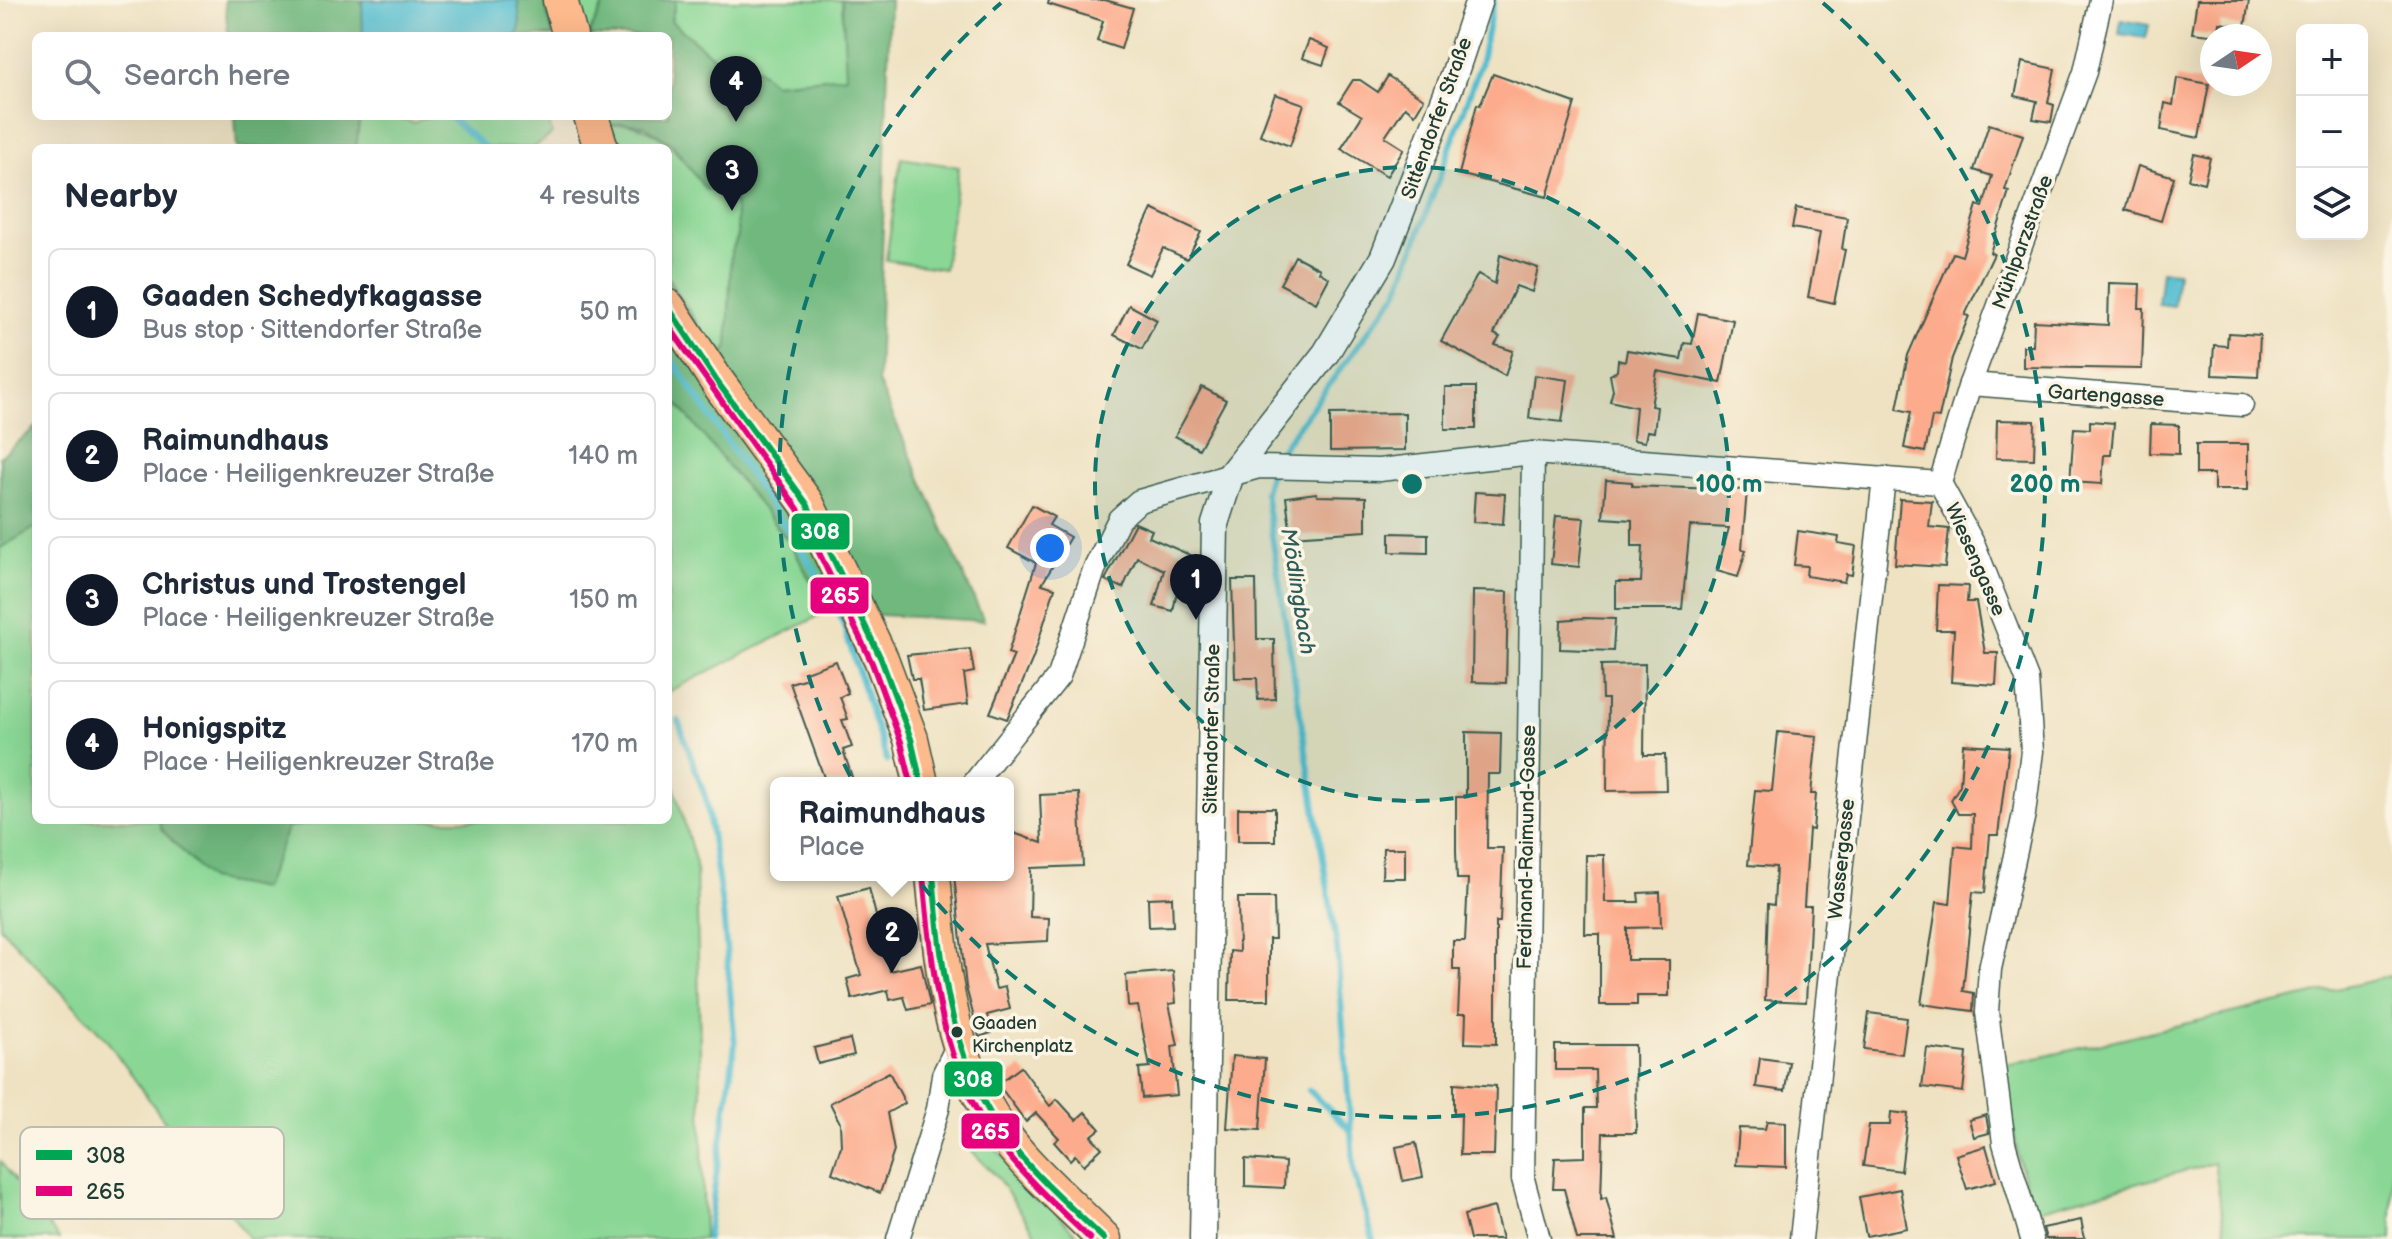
<!DOCTYPE html>
<meta charset="utf-8">
<style>
:root{--surface:#fff;--page:#f2f2f3;--text:#1f2937;--muted:#747a83;--line:#e0e1e3;--accent:#111827}
body{margin:0;font-family:"Balsamiq Sans",sans-serif;background:var(--page);color:var(--text)}
.controls{position:absolute;right:24px;top:24px;display:grid;overflow:hidden;border-radius:12px;box-shadow:0 8px 32px #0002}
.controls button{width:72px;height:72px;display:grid;place-items:center;padding:0;border:0;border-bottom:2px solid var(--line);background:var(--surface);color:var(--text);font:40px sans-serif}
.compass{position:absolute;left:2200px;top:24px;width:72px;height:72px;border-radius:50%;background:var(--surface);box-shadow:0 8px 32px #0002;rotate:77deg}
.you{position:absolute;left:1050px;top:548px;width:28px;height:28px;margin:-20px;border:6px solid #fff;border-radius:50%;background:#1a73e8;box-shadow:0 0 0 12px #1a73e833}
.badge{display:grid;place-items:center;width:52px;height:52px;border-radius:50%;background:var(--accent);color:#fff;font-size:26px;font-weight:700}
.pin{position:absolute;translate:-50% -66px;filter:drop-shadow(0 2px 4px #0008)}
.pin::after{content:'';position:absolute;top:42px;width:28px;height:24px;background:inherit;clip-path:polygon(0 0,100% 0,50% 100%)}
.popup{position:absolute;left:770px;top:777px;width:244px;height:104px;box-sizing:border-box;display:grid;place-content:center;border-radius:12px;background:var(--surface);filter:drop-shadow(0 2px 6px #0005);font-size:26px;white-space:nowrap;color:var(--muted)}
.popup b{font-size:30px;color:var(--text)}
.popup::after{content:'';position:absolute;left:50%;top:100%;margin-left:-16px;border:16px solid transparent;border-top-color:var(--surface)}
.list{margin:0;padding:0;list-style:none}
h2{display:flex;justify-content:space-between;align-items:center;height:104px;margin:0;padding:0 32px;font-size:34px}
h2 small{font-size:26px;font-weight:400;color:var(--muted)}
.list li{display:grid;grid-template-columns:52px 1fr auto;gap:24px;align-items:center;box-sizing:border-box;height:128px;margin:0 16px 16px;padding:0 16px;border:2px solid var(--line);border-radius:12px}
.list b{display:block;font-size:30px;white-space:nowrap}
.list p{margin:0;font-size:26px;white-space:nowrap;color:var(--muted)}
.list em{font-size:26px;font-style:normal;color:var(--muted)}
.icon{flex:none;width:44px;height:44px;fill:none;stroke:currentColor;stroke-width:2;stroke-linecap:round;stroke-linejoin:round}
.map{position:relative;flex:none;width:2392px;height:1239px;overflow:hidden}
.search{position:absolute;background:var(--surface);box-shadow:0 8px 32px #0002;left:32px;top:32px;width:640px;height:88px;display:flex;align-items:center;gap:20px;box-sizing:border-box;padding:0 28px;border-radius:12px;color:var(--muted);font-size:30px}
.panel{position:absolute;background:var(--surface);box-shadow:0 8px 32px #0002;left:32px;top:144px;width:640px;height:680px;border-radius:12px}
.map>svg:first-child{display:block}
.green{fill:#8ad795;stroke:#548a64;stroke-width:2}
.forest{fill:#6fb87e;stroke:#477a59;stroke-width:2}
.water{fill:#53bdd0;stroke:#397d82;stroke-width:2}
.lines{fill:none;stroke-linecap:round;stroke-linejoin:round}
.stream{stroke:#53bdd0;stroke-width:6}
.building{fill:#fcab8c}
.minor-casing{stroke:#3e5649;stroke-width:25}
.tertiary-casing{stroke:#3e5649;stroke-width:29}
.primary-casing{stroke:#3e5649;stroke-width:37}
.minor{stroke:#fff;stroke-width:22}
.tertiary{stroke:#fff;stroke-width:26}
.primary{stroke:#fcba8d;stroke-width:34}
.bus-1-casing{stroke:#fcf5e5;stroke-width:12}
.bus-2-casing{stroke:#fcf5e5;stroke-width:12}
.bus-1{stroke:#00a651;stroke-width:6}
.bus-2{stroke:#e5007d;stroke-width:6}
.ring{fill:none;stroke:#0f766e;stroke-width:4;stroke-dasharray:14 10}
.bus-dot{fill:#1f3d34;stroke:#fcf5e5;stroke-width:3}
.labels{text-anchor:middle;stroke-width:7;stroke-linejoin:round;paint-order:stroke}
.bus-label{font-size:18px;fill:#1f3d34;stroke:#fcf5e5;text-anchor:start}
.street-label{font-size:20px;fill:#1f3d34;stroke:#fcf5e5}
.water-label{font-size:22px;font-style:italic;fill:#2c5d5b;stroke:#fcf5e5}
.key{fill:#fcf5e5;stroke:#babeb0;stroke-width:2}
.key-label{font-size:22px;fill:#1f3d34}
.centre{fill:#0f766e;stroke:#fcf5e5;stroke-width:4}
.ring-label{font-size:24px;text-anchor:middle;font-weight:bold;fill:#0f766e;stroke:#fcf5e5;stroke-width:7;stroke-linejoin:round;paint-order:stroke}
.line-badge{stroke:#fcf5e5;stroke-width:3}
.badge-label{font-size:22px;text-anchor:middle;font-weight:bold;fill:#fff}
</style>
<div class="map">
<svg width="2392" height="1239" viewBox="0 0 2392 1239">
<rect width="100%" height="100%" fill="#fcf5e5"/>
<filter id="ink" filterUnits="userSpaceOnUse"><feTurbulence type="fractalNoise" baseFrequency=".0125" numOctaves="2"/><feDisplacementMap in="SourceGraphic" scale="16" xChannelSelector="R" yChannelSelector="G"/><feConvolveMatrix kernelMatrix="1 2 1 2 8 2 1 2 1" color-interpolation-filters="sRGB"/></filter>
<filter id="wash" filterUnits="userSpaceOnUse"><feTurbulence type="fractalNoise" baseFrequency=".006" numOctaves="4" result="noise"/><feDisplacementMap in="SourceGraphic" scale="32" xChannelSelector="R" yChannelSelector="G"/><feGaussianBlur stdDeviation="1.8" result="paint"/><feColorMatrix in="noise" values="0 0 0 0 0 0 0 0 0 0 0 0 0 0 0 0 0 1.4 0 .05"/><feComposite in="paint" operator="in"/></filter>
<g filter="url(#wash)">
<rect width="100%" height="100%" fill="#efe2c2"/>
<g class="green">
<path d="M544,0H606L588,36H553Z"/>
<path d="M676,0H842L847,76L773,83L756,68L723,65L671,21Z"/>
<path d="M368,116H388L414,123L428,116H547L552,134L533,148H356L359,122Z"/>
<path d="M623,123C665,129 682,158 706,190L733,189L738,236L731,253L728,346L721,359L668,278V148H614L607,127Z"/>
<path d="M901,158L959,167L944,269L886,260Z"/>
<path d="M668,392L791,544L827,612L668,692Z"/>
<path d="M36,527V820H159L162,830L288,827L331,820H668V764L696,864L704,1239H249L105,1038L0,927V548Z"/>
<path d="M2392,976V1239H2226L2214,1163L2034,1211L2019,1162L2002,1066Z"/>
<path d="M982,1138L992,1145L1081,1239H1039L997,1177L969,1148L973,1139Z"/>
<path d="M0,1161L59,1239H0Z"/>
</g>
<g class="forest">
<path d="M225,0H362L363,36H228Z"/>
<path d="M518,0H544L553,36H517L520,26Z"/>
<path d="M606,0H676L671,21L723,65L756,68L774,83L846,76L842,0H890L878,382L984,621L827,612L791,544L668,392V278L682,304L722,358L728,346L731,253L738,236L733,189L706,190L672,144L645,126L623,123L607,126L578,116H668V36H588Z"/>
<path d="M235,116H368L359,122L356,148H237Z"/>
<path d="M36,427V527L0,548V457Z"/>
<path d="M159,820H331L288,827L263,889L209,879L162,830Z"/>
</g>
<g class="water">
<path d="M362,0H518L520,26L517,36H363Z"/>
<path d="M2121,20L2149,25L2146,38L2119,34Z"/>
<path d="M2162,271L2177,272L2174,306L2158,304Z"/>
</g>
<g class="lines">
<g class="stream">
<path d="M448,116L486,148"/>
<path d="M668,354L836,602L887,761"/>
<path d="M678,720L706,799L723,912L735,1044L707,1239"/>
<path d="M1309,1090L1350,1130"/>
<path d="M1373,1239L1354,1173L1337,947L1265,492L1274,459L1398,291L1480,65L1494,0"/>
</g>
</g>
<g id="blocks">
<g class="building">
<path d="M1049,0H1105L1133,8L1121,49L1097,41L1103,21L1048,4Z"/>
<path d="M2197,0H2249L2245,27L2220,23L2218,36L2192,33Z"/>
<path d="M1309,40L1329,48L1323,65L1302,58Z"/>
<path d="M2022,62L2055,69L2048,103L2054,105L2051,122L2033,119L2037,101L2015,96Z"/>
<path d="M1493,74L1575,103L1547,197L1459,174L1477,104L1480,105Z"/>
<path d="M1388,76L1424,99L1415,114L1405,107L1385,137L1404,149L1387,176L1341,149L1362,116L1339,102L1353,80H1360L1378,92Z"/>
<path d="M2177,78L2209,84L2199,138L2161,130L2165,103L2173,105Z"/>
<path d="M1275,94L1304,104L1290,146L1260,135Z"/>
<path d="M1989,124L2023,135L2005,190L2009,191L1990,253L1994,254L1965,315L1969,316L1952,358L1939,418L1932,417L1925,452L1904,448L1911,412L1897,409L1908,355L1953,253L1962,256L1977,205L1983,207L1992,176L1974,170Z"/>
<path d="M2194,154L2210,158L2204,183L2188,179Z"/>
<path d="M2138,166L2174,177L2161,221L2125,210Z"/>
<path d="M1796,208L1847,217L1842,249L1845,250L1834,303L1808,297L1820,233L1792,228Z"/>
<path d="M1152,209L1201,232L1187,259L1163,248L1150,275L1126,264Z"/>
<path d="M1500,255L1538,268L1532,292L1516,286L1494,334L1500,337L1495,345L1513,351L1505,376L1441,341L1478,274L1495,284Z"/>
<path d="M1295,256L1320,269L1319,272L1329,278L1316,303L1280,284Z"/>
<path d="M2109,283L2140,284L2139,308H2144L2142,369L2023,367V346H2033L2034,321L2108,325Z"/>
<path d="M1129,305L1157,320L1142,349L1114,335Z"/>
<path d="M1698,313L1733,320L1721,383L1657,371L1651,406L1657,407L1654,432L1647,431L1645,442L1633,440L1636,407L1610,401L1613,390L1610,375L1617,371L1618,360L1625,362L1627,350L1681,359L1684,343L1692,344Z"/>
<path d="M2228,333L2260,335L2258,377L2212,375L2214,345L2227,346Z"/>
<path d="M1534,375L1568,380L1562,422L1529,418Z"/>
<path d="M1202,387L1226,400L1199,449L1175,436Z"/>
<rect x="1445" y="387" width="31" height="42"/>
<path d="M1405,413V450L1330,451V414Z"/>
<path d="M1997,420L2035,421L2034,459L1996,458Z"/>
<path d="M2090,421L2114,423L2111,455H2104L2102,484L2070,482L2074,428L2090,429Z"/>
<path d="M2151,424L2179,425V454L2150,453Z"/>
<path d="M2196,444H2248V490H2214V474H2196Z"/>
<path d="M1606,480L1632,482V486L1747,490L1742,549L1746,550L1738,577L1717,571L1729,528L1690,526L1682,609H1616V582H1641L1643,546H1632V520L1603,518Z"/>
<path d="M1475,492L1505,494L1503,524L1473,522Z"/>
<path d="M1316,493L1317,496L1366,497V531L1291,536L1286,497Z"/>
<path d="M1900,499L1932,501L1929,527L1949,529L1945,567L1895,564Z"/>
<path d="M1032,505L1054,517L1049,525L1070,537L1042,584L1055,588L1033,658L1007,719L990,713L1014,655L1008,653L1036,563L1008,548Z"/>
<path d="M1556,516L1584,518L1579,567L1551,564Z"/>
<path d="M1135,523L1152,530L1149,537L1190,555L1180,577L1173,611L1154,606L1164,570L1137,557L1123,588L1105,580Z"/>
<path d="M1798,531L1839,537L1838,543L1856,546L1852,575L1846,574L1844,582L1806,576L1807,566L1794,565Z"/>
<path d="M1390,533L1428,534V553L1390,552Z"/>
<path d="M1232,580H1256L1257,639H1274L1275,699L1258,700L1257,678H1235Z"/>
<path d="M1938,585L1968,586L1967,602H1976L1985,653H1998L1996,685L1951,682L1954,630H1936Z"/>
<path d="M1473,591L1508,592L1506,683L1472,682Z"/>
<path d="M1584,618L1615,619L1613,651L1560,649L1561,620Z"/>
<path d="M970,649L974,672L964,674L968,704L924,710L919,679H912L907,655Z"/>
<path d="M836,661L848,693L840,697L848,719L842,720L852,747L843,750L854,783H826L790,683L807,678L805,672Z"/>
<path d="M1645,664L1644,755H1665L1666,790L1607,791L1608,699H1602L1601,665Z"/>
<path d="M1466,732L1501,733L1500,774H1488L1487,848H1503L1500,922H1496V1044L1465,1043L1466,1014H1458L1460,970H1453V941H1465L1468,879H1457L1456,851V797H1466Z"/>
<path d="M1778,732L1817,736L1811,794H1816L1813,830L1809,829L1804,906H1811L1806,1002L1765,1000L1768,904L1774,905L1776,867L1748,865L1755,790L1772,791Z"/>
<path d="M1963,744L2009,747L1998,835H1990L1985,893L1973,892L1963,991L1974,993L1973,1011L1921,1004L1937,902L1950,904L1955,846L1972,848L1973,814H1958L1951,800L1960,785Z"/>
<path d="M1079,793L1083,866L1031,868L1030,917L1049,918L1048,941L985,944L996,989L1005,987L1010,1009L987,1015L991,1033L979,1037L966,987L954,875H1008V831L1042,843L1040,795Z"/>
<rect x="1238" y="808" width="37" height="33"/>
<path d="M1383,848H1405V878H1382Z"/>
<path d="M1586,855H1604L1605,902H1639L1638,893L1660,892L1661,927L1627,928V960H1669V996H1637V1005H1600V934H1585Z"/>
<path d="M869,888L890,971L921,964L930,1005L908,1010L904,997L890,1000L888,990L852,999L847,979L861,975L838,896Z"/>
<path d="M1172,897L1173,926L1149,927L1148,898Z"/>
<path d="M1238,898H1274L1275,939H1269V1000H1229L1230,951L1239,952Z"/>
<path d="M1173,971L1176,1003L1169,1004L1178,1045L1172,1046L1177,1095L1142,1098L1139,1068L1150,1067L1138,1006L1128,1007L1126,975Z"/>
<path d="M1869,1013L1907,1018L1902,1054L1864,1049Z"/>
<path d="M850,1039L854,1055L818,1064L814,1048Z"/>
<path d="M1555,1045H1635L1636,1133H1603L1601,1199L1606,1197L1617,1239H1577L1564,1189H1553L1555,1158L1585,1157V1108H1596L1595,1070H1555Z"/>
<path d="M1927,1048L1967,1053L1963,1092L1922,1087Z"/>
<path d="M1232,1056L1265,1059L1260,1130L1227,1128Z"/>
<path d="M1760,1058L1789,1062L1785,1091L1756,1087Z"/>
<path d="M1021,1067L1050,1106L1057,1099L1076,1120L1085,1112L1100,1129L1091,1136L1102,1148L1084,1165L1075,1155L1070,1160L1054,1142L1059,1138L1036,1113L1026,1122L998,1084Z"/>
<path d="M889,1072L905,1103L887,1113L894,1151L880,1193L832,1173L841,1146L840,1123L830,1103Z"/>
<path d="M1454,1083L1496,1086L1494,1155H1460L1461,1115L1454,1114Z"/>
<path d="M1891,1112L1908,1114L1901,1171L1863,1166L1869,1125H1890Z"/>
<path d="M1986,1115L1989,1133L1974,1137L1969,1120Z"/>
<path d="M1767,1121L1786,1122V1167L1736,1165L1739,1128L1765,1129Z"/>
<path d="M1416,1143L1423,1177L1403,1181L1396,1147Z"/>
<path d="M1986,1146L1996,1181L1967,1189L1956,1155Z"/>
<path d="M1245,1159L1285,1162L1284,1188L1245,1186Z"/>
<path d="M1900,1189L1907,1228L1866,1236L1859,1197Z"/>
<path d="M1494,1207L1502,1239H1470L1464,1215Z"/>
<path d="M2081,1220L2085,1239H2046L2043,1228Z"/>
</g>
</g>
</g>
<g filter="url(#ink)">
<use href="#blocks" fill-opacity="0" stroke="#3e5649" stroke-width="2"/>
<g class="lines">
<defs>
<g id="minor">
<path d="M1970,384L2242,405"/>
<path d="M1533,453L1523,1179L1539,1239"/>
<path d="M1940,483L1970,384L2085,72L2101,0"/>
<path d="M974,783L1059,676L1094,570L1119,519L1139,501L1259,467L1379,470L1533,453L1940,483L1974,545L2027,679L2032,751L2024,814L1990,969L1987,1012L2004,1143L2032,1239"/>
<path d="M898,1239L938,1109L943,1075L958,1044"/>
<path d="M1801,1239L1884,478"/>
</g>
<path id="tertiary" d="M1203,1239L1215,524L1231,474L1326,353L1383,258L1452,81L1479,0"/>
<g id="primary">
<path d="M560,0L570,36"/>
<path d="M591,116L601,148"/>
<path d="M668,307L716,380L807,504L881,659L911,739L921,783"/>
<path d="M933,875C943,981 950,1078 1025,1161C1050,1188 1078,1213 1104,1239"/>
</g>
</defs>
<use href="#minor" class="minor-casing"/>
<use href="#tertiary" class="tertiary-casing"/>
<use href="#primary" class="primary-casing"/>
<use href="#minor" class="minor"/>
<use href="#tertiary" class="tertiary"/>
<use href="#primary" class="primary"/>
<defs>
<g id="bus-1">
<path d="M668,307L716,380L807,504L881,659L911,739L921,783"/>
<path d="M933,875C941,963 949,1052 999,1128C1027,1170 1068,1204 1104,1239"/>
</g>
<g id="bus-2">
<path d="M668,325L798,509L872,663L901,742L911,783"/>
<path d="M923,876C932,965 939,1063 994,1137C1022,1175 1056,1206 1090,1239"/>
</g>
</defs>
<use href="#bus-1" class="bus-1-casing"/>
<use href="#bus-2" class="bus-2-casing"/>
<use href="#bus-1" class="bus-1"/>
<use href="#bus-2" class="bus-2"/>
</g>
</g>
<circle cx="1412" cy="484" r="317" fill="#0f766e" fill-opacity=".12"/>
<g class="ring">
<circle cx="1412" cy="484" r="317"/>
<path d="M1823 3A633 633 0 1 1 1001 3"/>
</g>
<circle class="bus-dot" cx="957" cy="1032" r="7"/>
<g class="labels">
<g class="bus-label">
<text x="972" y="1029">Gaaden<tspan x="972" dy="23">Kirchenplatz</tspan></text>
</g>
<g class="street-label">
<text transform="translate(1436 118) rotate(-70)" y="7">Sittendorfer Straße</text>
<text transform="translate(2022 242) rotate(-70)" y="7">Mühlparzstraße</text>
<text transform="translate(2106 395) rotate(4)" y="7">Gartengasse</text>
<text transform="translate(1976 559) rotate(66)" y="7">Wiesengasse</text>
<text transform="translate(1211 729) rotate(-89)" y="7">Sittendorfer Straße</text>
<text transform="translate(1526 847) rotate(-89)" y="7">Ferdinand-Raimund-Gasse</text>
<text transform="translate(1841 859) rotate(-84)" y="7">Wassergasse</text>
</g>
<g class="water-label">
<text transform="translate(1299 591) rotate(81)" y="8">Mödlingbach</text>
</g>
</g>
<rect x="20" y="1127" width="264" height="92" rx="12" class="key"/>
<rect x="36" y="1150" width="36" height="10" fill="#00a651"/>
<rect x="36" y="1186" width="36" height="10" fill="#e5007d"/>
<g class="key-label">
<text x="86" y="1163">308</text>
<text x="86" y="1199">265</text>
</g>
<circle cx="1412" cy="484" r="12" class="centre"/>
<g class="ring-label">
<text x="1729" y="492">100 m</text>
<text x="2045" y="492">200 m</text>
</g>
<g class="line-badge">
<rect x="790" y="512" width="61" height="39" rx="8" fill="#00a651"/>
<rect x="809" y="576" width="61" height="39" rx="8" fill="#e5007d"/>
<rect x="943" y="1060" width="61" height="38" rx="8" fill="#00a651"/>
<rect x="960" y="1112" width="61" height="38" rx="8" fill="#e5007d"/>
</g>
<g class="badge-label">
<text x="820" y="539">308</text>
<text x="840" y="603">265</text>
<text x="973" y="1087">308</text>
<text x="990" y="1139">265</text>
</g>
</svg>
<div class="controls">
<button>+</button>
<button>−</button>
<button><svg class="icon" aria-label="layers" viewBox="0 0 24 24"><path d="M12 4l9 5-9 5-9-5zM3 14l9 5 9-5"/></svg></button>
</div>
<svg class="compass" viewBox="-18 -18 36 36"><path d="M0-13l5 13h-10z" fill="#e53935"/><path d="M0 13l5-13h-10z" fill="#747a83"/></svg>
<div class="you"></div>
<div class="pin badge" style="left:1196px;top:620px">1</div>
<div class="pin badge" style="left:892px;top:973px">2</div>
<div class="popup"><b>Raimundhaus</b>Place</div>
<div class="pin badge" style="left:732px;top:211px">3</div>
<div class="pin badge" style="left:736px;top:122px">4</div>
<div class="search"><svg class="icon" aria-label="search" viewBox="0 0 24 24"><circle cx="10" cy="10" r="6"/><path d="M15 15l6 6"/></svg>Search here</div>
<section class="panel">
<h2>Nearby<small>4 results</small></h2>
<ul class="list">
<li><span class="badge">1</span><div><b>Gaaden Schedyfkagasse</b><p>Bus stop · Sittendorfer Straße</p></div><em>50 m</em></li>
<li><span class="badge">2</span><div><b>Raimundhaus</b><p>Place · Heiligenkreuzer Straße</p></div><em>140 m</em></li>
<li><span class="badge">3</span><div><b>Christus und Trostengel</b><p>Place · Heiligenkreuzer Straße</p></div><em>150 m</em></li>
<li><span class="badge">4</span><div><b>Honigspitz</b><p>Place · Heiligenkreuzer Straße</p></div><em>170 m</em></li>
</ul>
</section>
</div>
